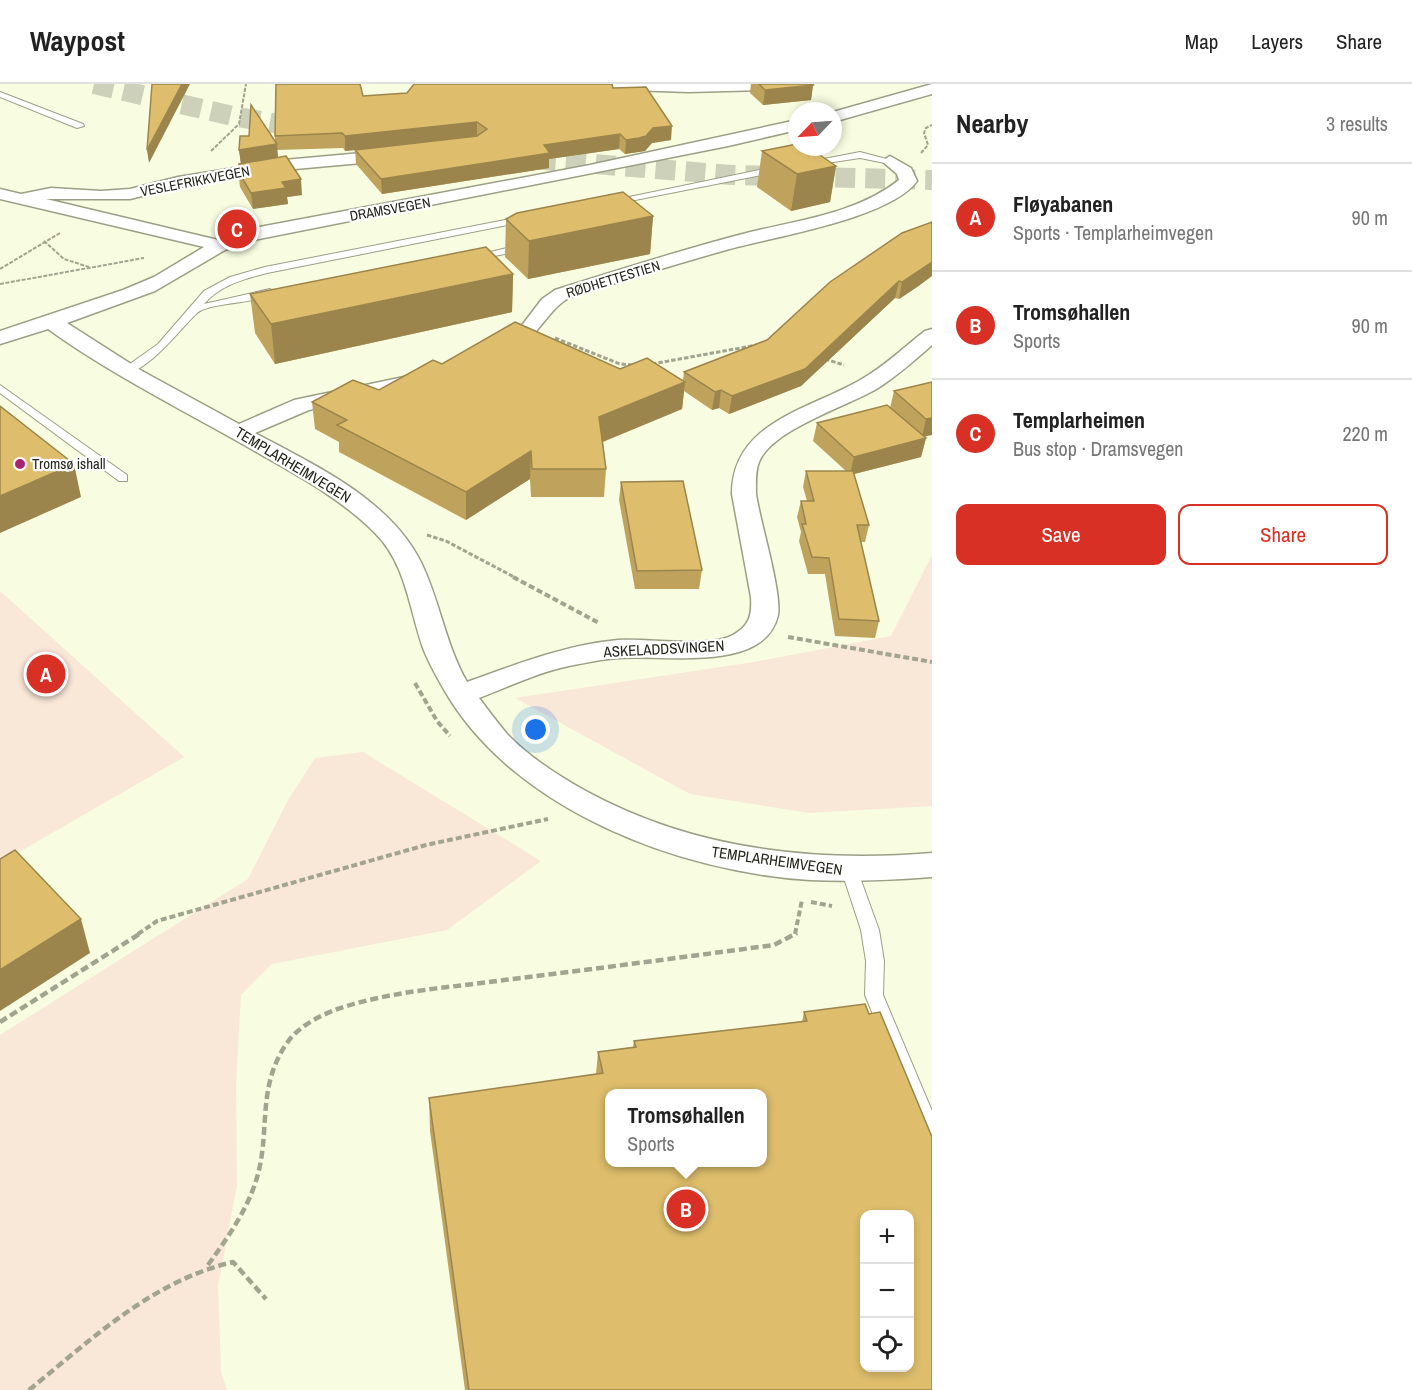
<!DOCTYPE html>
<meta charset="utf-8">
<style>
:root{--surface:#fff;--page:#f6f6f6;--text:#222;--muted:#767676;--line:#e0e0e0;--accent:#d93025}
body{margin:0;font-family:"Archivo Narrow",sans-serif;background:var(--page);color:var(--text)}
.controls{position:absolute;right:18px;bottom:18px;display:grid;overflow:hidden;border-radius:12px;box-shadow:0 3px 9px #0003}
.controls button{width:54px;height:54px;display:grid;place-items:center;padding:0;border:0;border-bottom:2px solid var(--line);background:var(--surface);color:var(--text);font:30px sans-serif}
.compass{position:absolute;left:788px;top:18px;width:54px;height:54px;border-radius:50%;background:var(--surface);box-shadow:0 3px 9px #0003;rotate:245deg}
.you{position:absolute;left:536px;top:646px;width:21px;height:21px;margin:-15px;border:4px solid #fff;border-radius:50%;background:#1a73e8;box-shadow:0 0 0 9px #1a73e833}
.badge{display:grid;place-items:center;width:39px;height:39px;border-radius:50%;background:var(--accent);color:#fff;font-size:20px;font-weight:700}
.pin{position:absolute;translate:-50% -50%;border:3px solid #fff;box-shadow:0 2px 6px #0006}
.popup{position:absolute;left:605px;top:1005px;width:162px;height:78px;box-sizing:border-box;display:grid;place-content:center;border-radius:12px;background:var(--surface);filter:drop-shadow(0 2px 4px #0005);font-size:20px;white-space:nowrap;color:var(--muted)}
.popup b{font-size:22px;color:var(--text)}
.popup::after{content:'';position:absolute;left:50%;top:100%;margin-left:-12px;border:12px solid transparent;border-top-color:var(--surface)}
.list{margin:0;padding:0;list-style:none}
h2{display:flex;justify-content:space-between;align-items:center;height:78px;margin:0;padding:0 24px;font-size:26px}
h2 small{font-size:20px;font-weight:400;color:var(--muted)}
.list li{display:grid;grid-template-columns:39px 1fr auto;gap:18px;align-items:center;box-sizing:border-box;height:108px;padding:0 24px;border-top:2px solid var(--line)}
.list b{display:block;font-size:22px;white-space:nowrap}
.list p{margin:0;font-size:20px;white-space:nowrap;color:var(--muted)}
.list em{font-size:20px;font-style:normal;color:var(--muted)}
.actions{display:flex;gap:12px;padding:18px 24px}
.actions a{flex:1;padding:14px 0;border:2px solid var(--accent);border-radius:12px;text-align:center;font-size:21px;color:var(--accent)}
.actions .main{background:var(--accent);color:#fff}
.icon{flex:none;width:33px;height:33px;fill:none;stroke:currentColor;stroke-width:2;stroke-linecap:round;stroke-linejoin:round}
.map{position:relative;flex:none;width:932px;height:1306px;overflow:hidden}
header{display:flex;align-items:center;gap:36px;box-sizing:border-box;height:84px;padding:0 30px;background:var(--surface);border-bottom:2px solid var(--line)}
header strong{font-size:28px}
nav{display:flex;gap:33px;margin-inline-start:auto;font-size:21px}
main{display:flex}
aside{flex:1;background:var(--surface)}
.map>svg:first-child{display:block}
.green{fill:#f9e7d8}
.lines{fill:none;stroke-linecap:round;stroke-linejoin:round}
.primary-tunnel{stroke:#ced1b9;stroke-width:20;stroke-dasharray:20 10;stroke-linecap:butt}
.lane-casing{stroke:#9c9e85;stroke-width:2}
.street-casing{stroke:#9c9e85;stroke-width:3}
.path-far3{stroke:#a1a48f;stroke-width:2;stroke-dasharray:4 1.5;stroke-linecap:butt}
.path-far2{stroke:#a1a48f;stroke-width:3;stroke-dasharray:4.5 2;stroke-linecap:butt}
.path-far1{stroke:#a1a48f;stroke-width:4;stroke-dasharray:6 3;stroke-linecap:butt}
.path{stroke:#a1a48f;stroke-width:4.5;stroke-dasharray:8 4;stroke-linecap:butt}
.lane{fill:#fff;fill-rule:evenodd}
.street{fill:#fff;fill-rule:evenodd}
.wall{fill:#bfa35d}
.shaded-wall{fill:#9b854c}
.building{fill:#debe6c;stroke:#9b854c;stroke-width:1.5;fill-rule:evenodd}
.poi-dot{fill:#a72470;stroke:#fff;stroke-width:2}
.labels{text-anchor:middle;stroke-width:4.5;stroke-linejoin:round;paint-order:stroke}
.far-street-label{font-size:14px;fill:#24251b;stroke:#fff}
.poi-label{font-size:15px;fill:#24251b;stroke:#fff;text-anchor:start}
.street-label{font-size:15px;fill:#24251b;stroke:#fff}
</style>
<header>
<strong>Waypost</strong>
<nav><a>Map</a><a>Layers</a><a>Share</a></nav>
</header>
<main>
<div class="map">
<svg width="932" height="1306" viewBox="0 0 932 1306">
<rect width="100%" height="100%" fill="#f8fce0"/>
<g class="green">
<path d="M932,471V722L809,729L690,710L515,614L754,578L891,552Z"/>
<path d="M0,507L184,673L0,779Z"/>
<path d="M363,668L541,777L447,846L272,880L241,911L236,1001L237,1101L218,1201L221,1288L227,1306H0V951L248,795L288,716L315,674Z"/>
</g>
<g class="lines">
<g class="primary-tunnel">
<path d="M94,0L233,32L318,47"/>
<path d="M506,73L732,91L932,96"/>
</g>
<defs>
<g id="lane">
<path d="M0,8L83,40L84,42L77,44L0,13Z"/>
<path d="M860,68L894,77L890,80L860,74L807,82L803,79Z"/>
<path d="M778,82L781,83V87L610,121L605,118Z"/>
<path d="M525,132L528,133V137L267,189C244,195 220,201 204,220L270,205L275,208C259,221 209,217 196,230C181,244 144,293 122,289L120,287L158,260L204,207L230,193L265,183Z"/>
<path d="M507,164L510,165V169L474,176L469,173Z"/>
<path d="M0,301L127,391V397H119L0,309Z"/>
<path d="M850,782L856,784L858,788L879,846L884,877L883,911L932,1027V1059L925,1056L922,1050L865,911L866,877L861,846L842,788L844,784Z"/>
</g>
<g id="street">
<path d="M591,0H813L805,5L689,8L599,5Z"/>
<path d="M932,0V10L833,38V28Z"/>
<path d="M797,36V46L728,62L249,157L225,166L155,207L67,239L142,287L239,340L294,316L423,289L431,290L434,295L431,300L309,326L255,349C318,383 396,418 425,487C441,524 447,563 467,598C517,580 565,561 618,556C647,554 710,564 733,551C750,541 752,531 751,513L732,410C732,337 812,325 862,295C885,282 904,263 925,247L932,245V261C915,276 897,292 878,304C849,322 772,345 759,378C755,388 756,399 756,410C760,438 782,508 778,531C765,590 662,570 618,574C602,575 585,579 569,582C539,588 508,603 479,614C488,626 497,638 507,650C528,672 557,691 584,706C691,765 811,779 932,769V793C891,796 851,798 810,796C679,788 515,726 446,609C438,595 429,580 423,564C409,524 406,479 374,448C341,415 300,393 260,370C189,329 115,293 48,245L0,260V247L123,206L154,193L204,163L0,115V105L21,110L51,104L101,107L130,105L178,93L284,76L395,66L403,71L395,76L284,86L178,103L130,115H46L218,156L244,146L590,81Z"/>
<path d="M890,72L911,84L917,97C890,135 771,153 726,166C673,181 621,197 569,214C544,226 527,278 492,269L489,265L523,240L542,215L555,206C615,187 675,168 735,152C789,137 854,132 899,96L897,90L882,77Z"/>
</g>
</defs>
<use href="#lane" class="lane-casing"/>
<use href="#street" class="street-casing"/>
<g class="path-far3">
<path d="M211,67L239,40L246,0"/>
<path d="M921,69L928,61L924,49L926,44L932,41"/>
<path d="M44,157L64,175L89,183"/>
<path d="M0,185L60,149"/>
<path d="M0,200L144,174"/>
</g>
<g class="path-far2">
<path d="M555,254L620,280L633,281"/>
<path d="M825,275L844,281"/>
<path d="M652,280L757,261"/>
<path d="M427,451L446,457L516,494"/>
</g>
<g class="path-far1">
<path d="M513,493L599,539"/>
<path d="M788,553L932,578"/>
<path d="M415,599L437,637L450,652"/>
<path d="M811,818L832,822"/>
<path d="M138,850L157,837L426,761L548,735"/>
<path d="M795,850L802,816"/>
</g>
<g class="path">
<path d="M0,938L141,849"/>
<path d="M208,1181C228,1153 249,1124 258,1090C270,1045 257,1002 287,959C298,943 317,933 335,926C388,907 448,904 504,896C594,885 684,873 774,861L797,849"/>
<path d="M29,1306C92,1255 152,1197 233,1178L266,1215"/>
</g>
<use href="#lane" class="lane"/>
<use href="#street" class="street"/>
</g>
<g class="wall">
<path d="M751,0H812L813,1L811,16L763,21L750,9Z"/>
<path d="M613,4L671,56L652,59L645,67L625,70L619,65L549,75V84L382,110L356,80L355,66L345,67L343,64L277,66L278,73L302,111L287,113L288,120L253,125L240,103L238,87L241,79L239,66L249,52L275,58V52L363,12Z"/>
<path d="M762,67L836,82L830,118L791,127L757,103Z"/>
<path d="M653,132L650,170L528,195L505,173L506,135Z"/>
<path d="M902,149L920,201L899,215L895,214L801,302L729,330L719,324L712,326L684,307L682,325L603,358L606,385L604,413H531L530,395L466,436L339,368V358L315,345L312,318L379,306L442,280L620,285L683,296L684,288L767,256Z"/>
<path d="M513,190L512,228L275,280L255,249L250,210Z"/>
<path d="M932,298L924,353L926,354L921,373L854,390L869,441L865,458H861L879,537L875,554L835,552L825,490H808L799,457L801,448L797,433L801,417H807L803,403L806,387H846L813,357L817,339L890,324L894,307Z"/>
<path d="M621,398L702,486L699,505H635L619,416Z"/>
<path d="M804,928L932,1306H465L430,1047L429,1014L596,990L598,968L633,963L634,957L802,938Z"/>
</g>
<g class="shaded-wall">
<path d="M182,0H190L149,79L147,66Z"/>
<path d="M813,1L811,16L763,21L765,6Z"/>
<path d="M477,38V53L345,67V52Z"/>
<path d="M672,42L671,56L652,59L645,67L625,70L626,56L653,44Z"/>
<path d="M620,50L619,65L549,75V84L382,110L381,95L544,61Z"/>
<path d="M277,60L278,75L241,81L239,66Z"/>
<path d="M836,82L830,118L791,127L797,90Z"/>
<path d="M301,95L302,111L287,113L288,120L253,125L251,109L282,98Z"/>
<path d="M653,132L650,170L528,195L529,157Z"/>
<path d="M932,178V192L920,201L899,215L902,198Z"/>
<path d="M513,190L512,228L275,280L271,240Z"/>
<path d="M899,197L895,214L801,302L729,330L732,312Z"/>
<path d="M685,298L682,325L597,360L599,333Z"/>
<path d="M721,306L719,324L712,326L715,308Z"/>
<path d="M932,334V351L922,353L926,335Z"/>
<path d="M926,354L921,373L850,391L854,373Z"/>
<path d="M531,367L530,395L466,436V408Z"/>
<path d="M74,380L81,413L0,449V412Z"/>
<path d="M81,835L90,869L0,927V886Z"/>
</g>
<g class="building">
<path d="M152,0H182L147,66Z"/>
<path d="M276,0H360L363,12L407,9L414,0H612L613,4L646,3L672,42L653,44L646,52L639,54L626,56L620,50L544,61L550,69L381,95L355,66L477,52L487,45L477,38L345,52L342,49L275,52Z"/>
<path d="M759,0H812L813,1L765,6Z"/>
<path d="M251,21L277,60L239,66L240,52H249Z"/>
<path d="M797,60V63H808L836,82L797,90L762,67Z"/>
<path d="M286,72L301,95L282,98L286,104L251,109L238,87L239,80Z"/>
<path d="M623,108L653,132L529,157L506,135L517,129Z"/>
<path d="M932,138V178L902,198L899,197L805,285L732,312L721,306L715,308L684,288L767,256L830,198L902,149Z"/>
<path d="M486,163L513,190L271,240L250,210Z"/>
<path d="M515,238L620,285L647,274L685,298L599,333L606,385H532L531,367L466,408L337,341L347,336L312,318L353,296L379,306L433,276L442,280Z"/>
<path d="M932,298V334L926,335L894,307Z"/>
<path d="M887,321L926,354L854,373L817,339Z"/>
<path d="M0,322L74,380L0,412Z"/>
<path d="M806,387H853L869,441H857L879,537L839,535L829,474L812,473L802,440H806L801,417H814Z"/>
<path d="M683,397L702,486L637,487L621,398Z"/>
<path d="M15,766L81,835L0,886V775Z"/>
<path d="M865,920L869,930L880,928L932,1053V1306H469L429,1014L603,989L598,968L636,963L634,957L807,937L804,928ZM609,1010H762V1078H609ZM864,1131H909V1284H864Z"/>
</g>
<circle class="poi-dot" cx="20" cy="380" r="6"/>
<g class="labels">
<g class="far-street-label">
<text transform="translate(195 97) rotate(-11)" y="5">VESLEFRIKKVEGEN</text>
<text transform="translate(390 125) rotate(-10)" y="5">DRAMSVEGEN</text>
<text transform="translate(613 195) rotate(-17)" y="5">RØDHETTESTIEN</text>
</g>
<g class="poi-label">
<text x="32" y="385">Tromsø ishall</text>
</g>
<g class="street-label">
<text transform="translate(293 381) rotate(31)" y="5">TEMPLARHEIMVEGEN</text>
<text transform="translate(664 565) rotate(-3)" y="5">ASKELADDSVINGEN</text>
<text transform="translate(777 777) rotate(8)" y="5">TEMPLARHEIMVEGEN</text>
</g>
</g>
</svg>
<div class="controls">
<button>+</button>
<button>−</button>
<button><svg class="icon" aria-label="locate" viewBox="0 0 24 24"><circle cx="12" cy="12" r="6"/><path d="M12 2v4M12 18v4M2 12h4M18 12h4"/></svg></button>
</div>
<svg class="compass" viewBox="-18 -18 36 36"><path d="M0-13l5 13h-10z" fill="#e53935"/><path d="M0 13l5-13h-10z" fill="#767676"/></svg>
<div class="you"></div>
<div class="pin badge" style="left:46px;top:590px">A</div>
<div class="pin badge" style="left:686px;top:1125px">B</div>
<div class="popup"><b>Tromsøhallen</b>Sports</div>
<div class="pin badge" style="left:237px;top:145px">C</div>
</div>
<aside>
<h2>Nearby<small>3 results</small></h2>
<ul class="list">
<li><span class="badge">A</span><div><b>Fløyabanen</b><p>Sports · Templarheimvegen</p></div><em>90 m</em></li>
<li><span class="badge">B</span><div><b>Tromsøhallen</b><p>Sports</p></div><em>90 m</em></li>
<li><span class="badge">C</span><div><b>Templarheimen</b><p>Bus stop · Dramsvegen</p></div><em>220 m</em></li>
</ul>
<div class="actions"><a class="main">Save</a><a>Share</a></div>
</aside>
</main>
